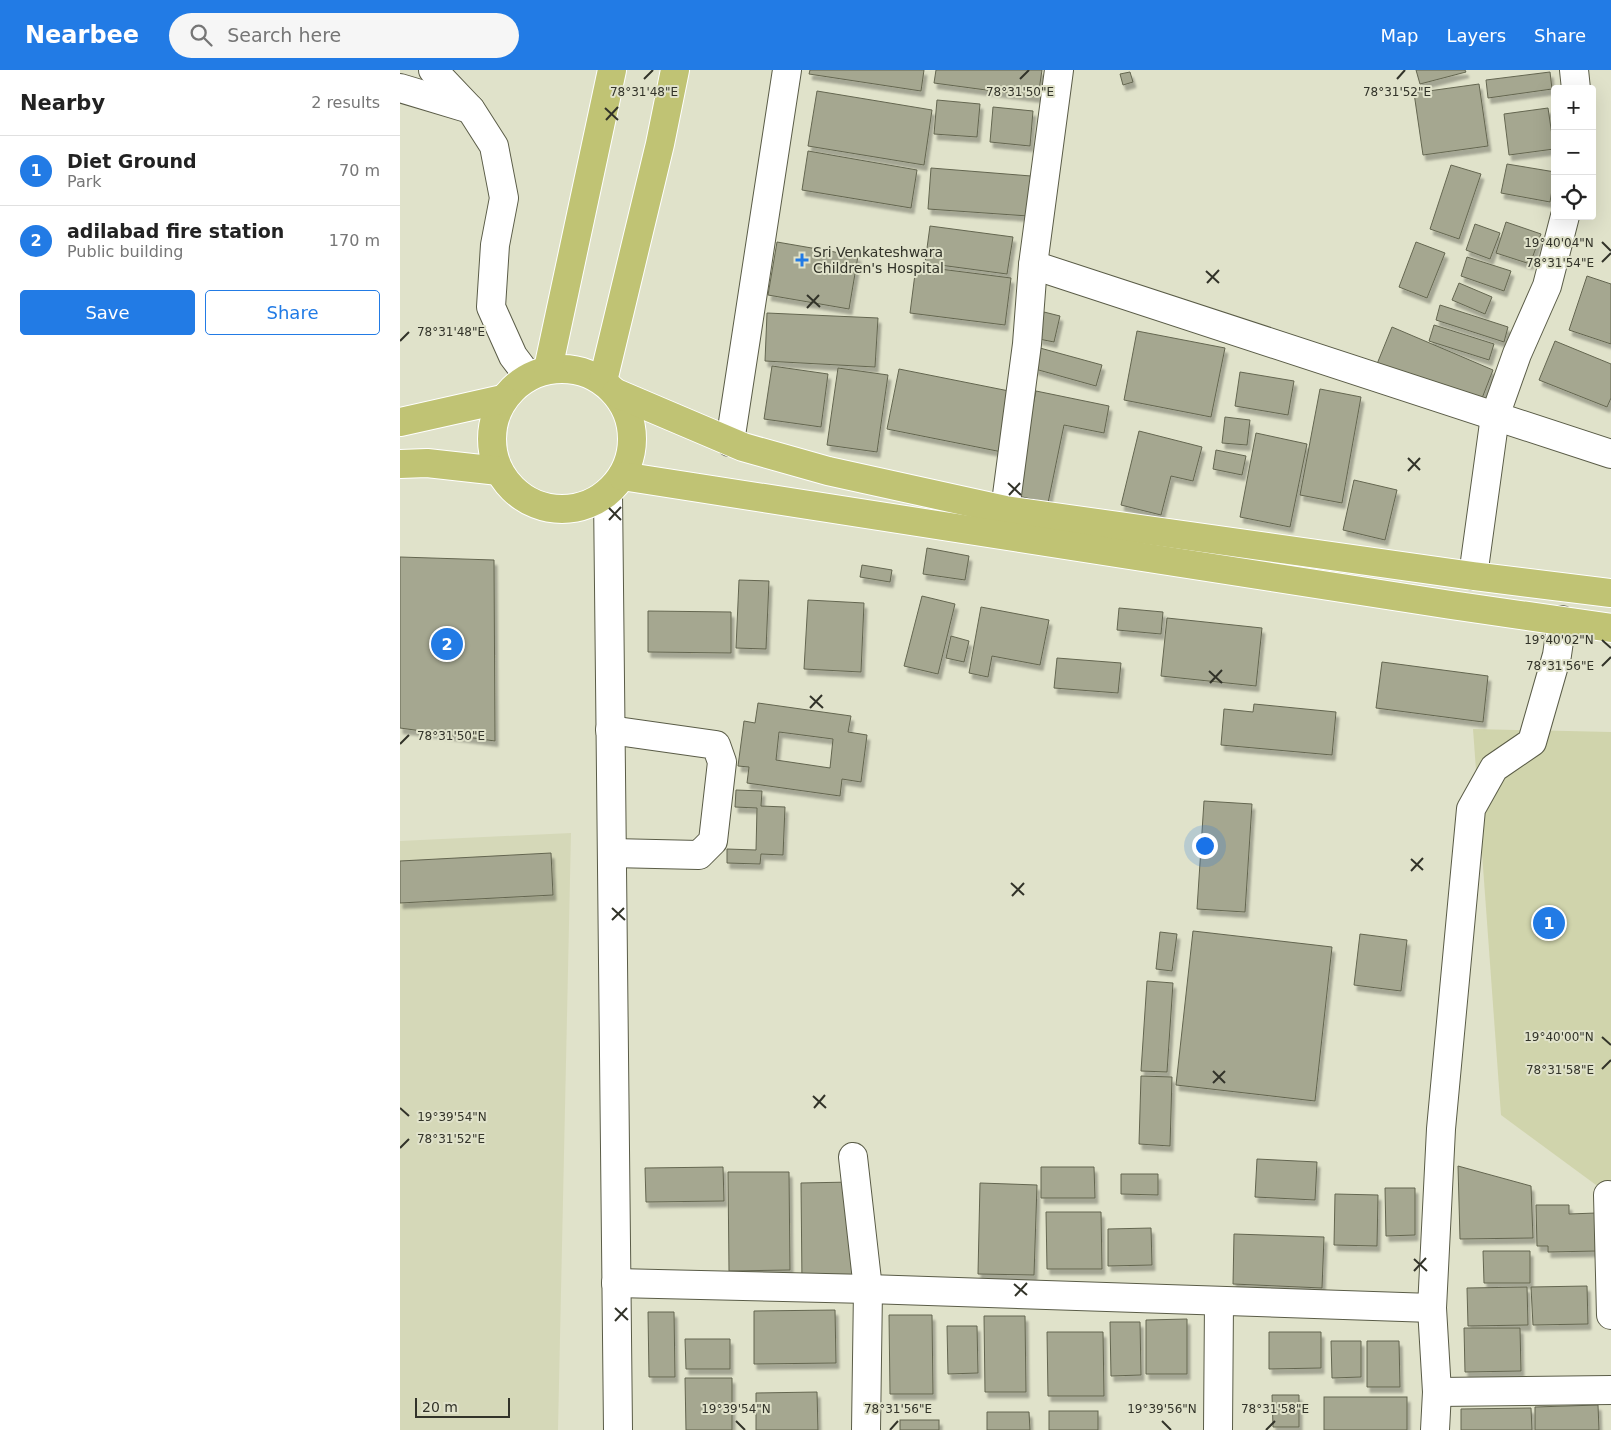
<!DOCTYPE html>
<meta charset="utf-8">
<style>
:root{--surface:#fff;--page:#f6f6f6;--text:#222;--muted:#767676;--line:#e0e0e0;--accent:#227be5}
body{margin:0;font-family:"DejaVu Sans",sans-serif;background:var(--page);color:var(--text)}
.controls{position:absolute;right:15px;top:15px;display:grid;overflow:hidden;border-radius:5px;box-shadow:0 5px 20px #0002}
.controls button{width:45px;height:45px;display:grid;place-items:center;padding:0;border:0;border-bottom:1px solid var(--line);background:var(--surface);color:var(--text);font:25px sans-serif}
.scale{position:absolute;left:15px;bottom:12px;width:95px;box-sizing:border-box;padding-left:5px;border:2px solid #323329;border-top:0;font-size:14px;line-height:18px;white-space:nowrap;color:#323329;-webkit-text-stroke:4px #e0e2ca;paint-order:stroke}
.you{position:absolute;left:804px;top:775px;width:18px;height:18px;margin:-12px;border:4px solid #fff;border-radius:50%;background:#1a73e8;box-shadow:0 0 0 8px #1a73e833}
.badge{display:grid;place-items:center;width:32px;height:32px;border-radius:50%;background:var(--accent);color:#fff;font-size:16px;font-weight:700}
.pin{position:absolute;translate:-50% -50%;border:2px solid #fff;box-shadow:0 1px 5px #0006}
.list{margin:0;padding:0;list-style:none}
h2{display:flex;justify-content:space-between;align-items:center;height:65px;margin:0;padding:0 20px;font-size:21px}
h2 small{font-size:16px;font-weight:400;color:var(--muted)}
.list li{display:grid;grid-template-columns:32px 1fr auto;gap:15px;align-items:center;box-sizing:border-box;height:70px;padding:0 20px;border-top:1px solid var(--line)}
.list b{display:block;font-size:19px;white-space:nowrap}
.list p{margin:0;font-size:16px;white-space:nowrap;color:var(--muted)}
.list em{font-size:16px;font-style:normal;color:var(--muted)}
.actions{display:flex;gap:10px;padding:15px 20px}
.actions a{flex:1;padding:11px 0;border:1px solid var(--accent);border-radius:5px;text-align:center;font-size:18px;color:var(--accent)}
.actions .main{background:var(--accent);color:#fff}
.icon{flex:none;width:28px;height:28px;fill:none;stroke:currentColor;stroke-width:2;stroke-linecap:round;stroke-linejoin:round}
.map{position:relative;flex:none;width:1211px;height:1360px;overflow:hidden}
header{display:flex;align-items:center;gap:30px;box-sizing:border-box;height:70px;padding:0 25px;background:var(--accent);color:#fff}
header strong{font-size:24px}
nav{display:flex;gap:28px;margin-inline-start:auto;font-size:18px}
.search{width:350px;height:45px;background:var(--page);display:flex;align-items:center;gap:12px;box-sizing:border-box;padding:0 18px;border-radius:28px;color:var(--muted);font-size:19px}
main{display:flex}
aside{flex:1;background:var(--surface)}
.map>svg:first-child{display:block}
.built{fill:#d5d8b8}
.green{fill:#d0d4ac}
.building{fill:#a5a790;stroke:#646650;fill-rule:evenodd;filter:url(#shadow)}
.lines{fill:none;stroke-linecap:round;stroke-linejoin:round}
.street-casing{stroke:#5a5c47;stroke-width:30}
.primary-casing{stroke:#fff;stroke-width:30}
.street{stroke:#fff;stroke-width:28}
.primary{stroke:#c0c374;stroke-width:28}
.ticks{fill:none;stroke:#323329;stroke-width:2}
.poi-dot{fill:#227be5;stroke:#e0e2ca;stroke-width:2}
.labels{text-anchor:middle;stroke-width:4;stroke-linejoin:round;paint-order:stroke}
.poi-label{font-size:14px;fill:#323329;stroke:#e0e2ca;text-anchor:start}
.ticks-label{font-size:12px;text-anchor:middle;fill:#323329;stroke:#e0e2ca;stroke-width:4;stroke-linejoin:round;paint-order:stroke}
</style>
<header>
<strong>Nearbee</strong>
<div class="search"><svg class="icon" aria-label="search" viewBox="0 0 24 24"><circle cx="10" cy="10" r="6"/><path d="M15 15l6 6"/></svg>Search here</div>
<nav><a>Map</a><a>Layers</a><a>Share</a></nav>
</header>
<main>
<aside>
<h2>Nearby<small>2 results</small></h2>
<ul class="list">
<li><span class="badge">1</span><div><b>Diet Ground</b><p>Park</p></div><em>70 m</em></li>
<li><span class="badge">2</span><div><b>adilabad fire station</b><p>Public building</p></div><em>170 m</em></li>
</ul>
<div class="actions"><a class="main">Save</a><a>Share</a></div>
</aside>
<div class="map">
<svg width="1211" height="1360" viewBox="0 0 1211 1360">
<defs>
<filter id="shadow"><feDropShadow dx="3" dy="5.5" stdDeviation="1" flood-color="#0004"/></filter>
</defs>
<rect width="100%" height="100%" fill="#e0e2ca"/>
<path class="built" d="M171,763L158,1360H0V771Z"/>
<path class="green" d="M1073,659L1211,662V1126L1101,1045Z"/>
<g class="building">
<path d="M410,0H524L521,21L409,4Z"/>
<path d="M536,0H642L638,27L534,13Z"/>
<path d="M1016,0H1065L1066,2L1020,14Z"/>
<path d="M730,2L733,12L723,15L720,4Z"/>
<path d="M1150,2L1152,19L1088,28L1086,10Z"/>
<path d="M1079,14L1088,76L1023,85L1014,23Z"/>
<path d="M417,21L532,40L524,95L408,76Z"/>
<path d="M537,30L580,34L577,67L534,64Z"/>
<path d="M593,37L633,41L630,76L590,72Z"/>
<path d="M1148,38L1154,79L1109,85L1104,44Z"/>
<path d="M408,81L517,100L511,138L402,120Z"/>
<path d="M1107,94L1155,102L1150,132L1101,123Z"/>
<path d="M1051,95L1081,104L1059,169L1030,159Z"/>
<path d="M531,98L631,106L628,146L528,139Z"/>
<path d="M1106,152L1141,164L1130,194L1096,183Z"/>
<path d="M1075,154L1100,163L1090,189L1066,180Z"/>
<path d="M530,156L613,167L607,204L525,193Z"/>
<path d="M377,172L458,186L449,239L368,225Z"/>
<path d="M1016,172L1045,183L1027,228L999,217Z"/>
<path d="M1067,187L1111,201L1104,221L1061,206Z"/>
<path d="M516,196L611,208L605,255L510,243Z"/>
<path d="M1187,206L1211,214V274L1169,260Z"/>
<path d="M1059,213L1092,227L1085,244L1052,230Z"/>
<path d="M1040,235L1108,257L1104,272L1036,250Z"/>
<path d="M644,242L660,246L654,272L639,269Z"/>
<path d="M367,243L478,248L475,297L365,291Z"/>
<path d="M1034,255L1094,274L1089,290L1029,271Z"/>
<path d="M992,257L1093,300L1079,336L977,294Z"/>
<path d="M737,261L825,278L811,347L724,330Z"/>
<path d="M1155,271L1211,294V328L1207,337L1139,310Z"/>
<path d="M640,278L702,295L696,316L635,299Z"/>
<path d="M372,296L428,304L421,357L364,349Z"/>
<path d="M438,298L488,305L477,382L427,375Z"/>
<path d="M499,299L614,322L602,382L487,359Z"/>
<path d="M840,302L894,311L888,345L835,336Z"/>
<path d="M920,319L961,327L942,433L900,425Z"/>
<path d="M636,321L709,336L704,363L664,355L648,433L614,425Z"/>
<path d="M825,347L850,350L847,375L822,373Z"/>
<path d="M739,361L802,377L793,411L771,406L761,445L721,435Z"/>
<path d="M856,363L907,374L890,457L840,447Z"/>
<path d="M816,380L846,386L842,405L813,399Z"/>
<path d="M954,410L997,420L985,470L943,460Z"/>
<path d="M527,478L569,486L565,510L523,504Z"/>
<path d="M0,487L94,490L95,671L0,658Z"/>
<path d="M462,495L492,500L490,512L460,507Z"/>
<path d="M339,510L369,511L366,579L336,578Z"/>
<path d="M522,526L555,534L538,604L504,596Z"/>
<path d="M408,530L464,533L461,602L404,599Z"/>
<path d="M581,537L649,550L640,595L592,586L588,607L569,603Z"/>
<path d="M719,538L763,542L761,564L717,560Z"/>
<path d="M248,541L331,542V583L248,582Z"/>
<path d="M767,548L862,558L856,616L761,606Z"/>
<path d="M551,566L569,571L564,592L546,588Z"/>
<path d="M657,588L721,593L718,623L654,618Z"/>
<path d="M982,592L1088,606L1083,652L976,638Z"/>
<path d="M358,633L451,646L448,662L467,665L461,712L442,709L440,726L347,713L349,697L338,696L344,651L355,653ZM379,662L433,669L430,698L376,690Z"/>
<path d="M854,634L936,642L932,685L821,675L824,639L853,642Z"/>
<path d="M336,720L362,721L361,736L385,737L383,785L361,784L360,794L327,793V779L356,780L357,738L335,737Z"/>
<path d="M804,731L852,734L845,842L797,839Z"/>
<path d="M151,783L153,825L0,833V791Z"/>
<path d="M793,861L932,877L915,1031L776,1015Z"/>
<path d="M760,862L777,864L772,901L756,899Z"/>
<path d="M960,864L1007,870L1001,921L954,915Z"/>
<path d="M747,911L773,913L767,1002L741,1001Z"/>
<path d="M741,1006L772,1007L770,1076L739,1074Z"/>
<path d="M857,1089L917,1092L915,1130L855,1127Z"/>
<path d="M1058,1096L1131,1116L1133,1168L1060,1169Z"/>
<path d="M323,1097L324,1131L246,1132L245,1098Z"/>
<path d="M641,1097H694L695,1128H641Z"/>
<path d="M328,1102H389L390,1200L329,1201Z"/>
<path d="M721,1104H758V1125L721,1124Z"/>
<path d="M452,1112L454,1214H402L401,1113Z"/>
<path d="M580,1113L637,1115L634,1205L578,1204Z"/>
<path d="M985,1118H1015V1165L986,1166Z"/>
<path d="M935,1124L978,1125L977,1176L934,1175Z"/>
<path d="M1136,1135H1169V1144L1196,1143L1197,1181L1148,1182V1176H1137Z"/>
<path d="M646,1142H701L702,1199H647Z"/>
<path d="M751,1158L752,1195L708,1196V1159Z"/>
<path d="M834,1164L924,1167L922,1218L833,1214Z"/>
<path d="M1083,1181H1130V1213H1084Z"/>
<path d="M1187,1216L1188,1254L1133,1255L1131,1217Z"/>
<path d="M1127,1217L1128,1255L1068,1256L1067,1218Z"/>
<path d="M435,1240L436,1293L354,1294V1241Z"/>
<path d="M248,1242H274L275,1307H249Z"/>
<path d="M489,1245H532L533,1324H490Z"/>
<path d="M584,1246H625L626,1322H585Z"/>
<path d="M787,1249V1304H746V1250Z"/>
<path d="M710,1252H740L741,1305L711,1306Z"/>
<path d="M547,1256H577L578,1303L548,1304Z"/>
<path d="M1064,1258H1120L1121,1301L1065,1302Z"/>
<path d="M647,1262H703L704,1326H648Z"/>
<path d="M869,1262H921V1298L869,1299Z"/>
<path d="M285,1269H330V1299H286Z"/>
<path d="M931,1271H961V1307L932,1308Z"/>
<path d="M967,1271H999L1000,1317H967Z"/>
<path d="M285,1308H332V1360H286Z"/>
<path d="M417,1322L418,1360H356V1323Z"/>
<path d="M872,1325H899V1357H873Z"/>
<rect x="924" y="1327" width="83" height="33"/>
<path d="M1198,1335L1199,1360H1135V1337Z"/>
<path d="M1131,1338L1132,1360H1061V1339Z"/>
<rect x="649" y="1341" width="49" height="19"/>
<path d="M587,1342H629L630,1360H587Z"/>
<rect x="500" y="1350" width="39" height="10"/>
</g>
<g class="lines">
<defs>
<g id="street">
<path d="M33,0L71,40L94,76L104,128L95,175L91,237L113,286L128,306"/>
<path d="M1174,0L1176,19"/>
<path d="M0,18L70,39"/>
<path d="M633,195L1211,384"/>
<path d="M330,372L387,0"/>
<path d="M208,423L218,1360"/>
<path d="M605,440L627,274L633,195L659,0"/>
<path d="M1073,506L1095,346L1117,284L1147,216L1165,146"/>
<path d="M210,660L316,675L322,692L313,771L299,785L212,783"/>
<path d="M453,1087L468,1219L466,1360"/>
<path d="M1208,1125L1211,1245"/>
<path d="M216,1213L468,1219L1032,1238"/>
<path d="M1037,1322L1211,1320"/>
<path d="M818,1360L819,1232"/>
<path d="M1035,1360L1037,1322L1032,1238L1041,1059L1071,739L1094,698L1132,672L1157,585L1162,550"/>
</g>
<g id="primary">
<circle cx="162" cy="369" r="70"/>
<path d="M148,299L212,0"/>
<path d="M203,311L260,74L275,0"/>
<path d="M216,323L343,377L428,401L605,440L1073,506L1211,523"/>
<path d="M0,352L103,329"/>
<path d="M0,394L27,393L99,401"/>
<path d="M222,406L1051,535L1211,558"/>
</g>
</defs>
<use href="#street" class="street-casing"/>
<use href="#primary" class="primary-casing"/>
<use href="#street" class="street"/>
<use href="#primary" class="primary"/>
</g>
<path class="ticks" d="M244,9L253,0M620,9L629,0M997,9L1005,0M205,38L218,50M206,50L218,37M1202,172L1211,181M1202,192L1211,183M806,201L819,213M807,213L819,200M407,225L420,237M407,238L419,225M0,271L9,262M1008,388L1020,400M1008,401L1020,388M608,413L621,425M609,425L620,413M209,438L221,450M209,450L221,437M1202,570L1211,578M1202,596L1211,587M809,601L822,613M810,613L822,600M410,626L423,638M410,638L422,625M0,674L9,665M1011,789L1023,800M1011,801L1023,788M611,813L624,825M612,826L624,813M212,838L225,850M212,850L224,838M1202,967L1211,975M1202,999L1211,990M813,1001L825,1013M813,1013L825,1001M413,1026L426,1038M0,1038L9,1046M414,1038L425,1025M0,1078L9,1069M1014,1189L1027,1201M1014,1201L1026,1188M614,1214L627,1225M615,1226L627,1213M215,1238L228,1250M215,1251L227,1238M336,1351L345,1360M762,1351L771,1360M490,1360L498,1351M866,1360L875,1351"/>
<path class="poi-dot" d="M399.5 182.5h5v5h5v5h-5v5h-5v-5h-5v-5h5z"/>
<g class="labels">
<g class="poi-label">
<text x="413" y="187">Sri Venkateshwara<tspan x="413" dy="16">Children's Hospital</tspan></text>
</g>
</g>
<g class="ticks-label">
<text x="244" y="26">78°31'48"E</text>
<text x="620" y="26">78°31'50"E</text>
<text x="997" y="26">78°31'52"E</text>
<text x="1159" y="177">19°40'04"N</text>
<text x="1160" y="197">78°31'54"E</text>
<text x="51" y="266">78°31'48"E</text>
<text x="1159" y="574">19°40'02"N</text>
<text x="1160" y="600">78°31'56"E</text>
<text x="51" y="670">78°31'50"E</text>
<text x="1159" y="971">19°40'00"N</text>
<text x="1160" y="1004">78°31'58"E</text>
<text x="52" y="1051">19°39'54"N</text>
<text x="51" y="1073">78°31'52"E</text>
<text x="498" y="1343">78°31'56"E</text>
<text x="875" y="1343">78°31'58"E</text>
<text x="336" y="1343">19°39'54"N</text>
<text x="762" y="1343">19°39'56"N</text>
</g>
</svg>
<div class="controls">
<button>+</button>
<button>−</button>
<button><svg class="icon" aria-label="locate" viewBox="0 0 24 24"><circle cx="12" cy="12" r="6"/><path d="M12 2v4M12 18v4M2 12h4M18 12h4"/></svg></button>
</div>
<div class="scale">20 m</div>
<div class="you"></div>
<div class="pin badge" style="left:1149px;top:853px">1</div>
<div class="pin badge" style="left:47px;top:574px">2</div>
</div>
</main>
